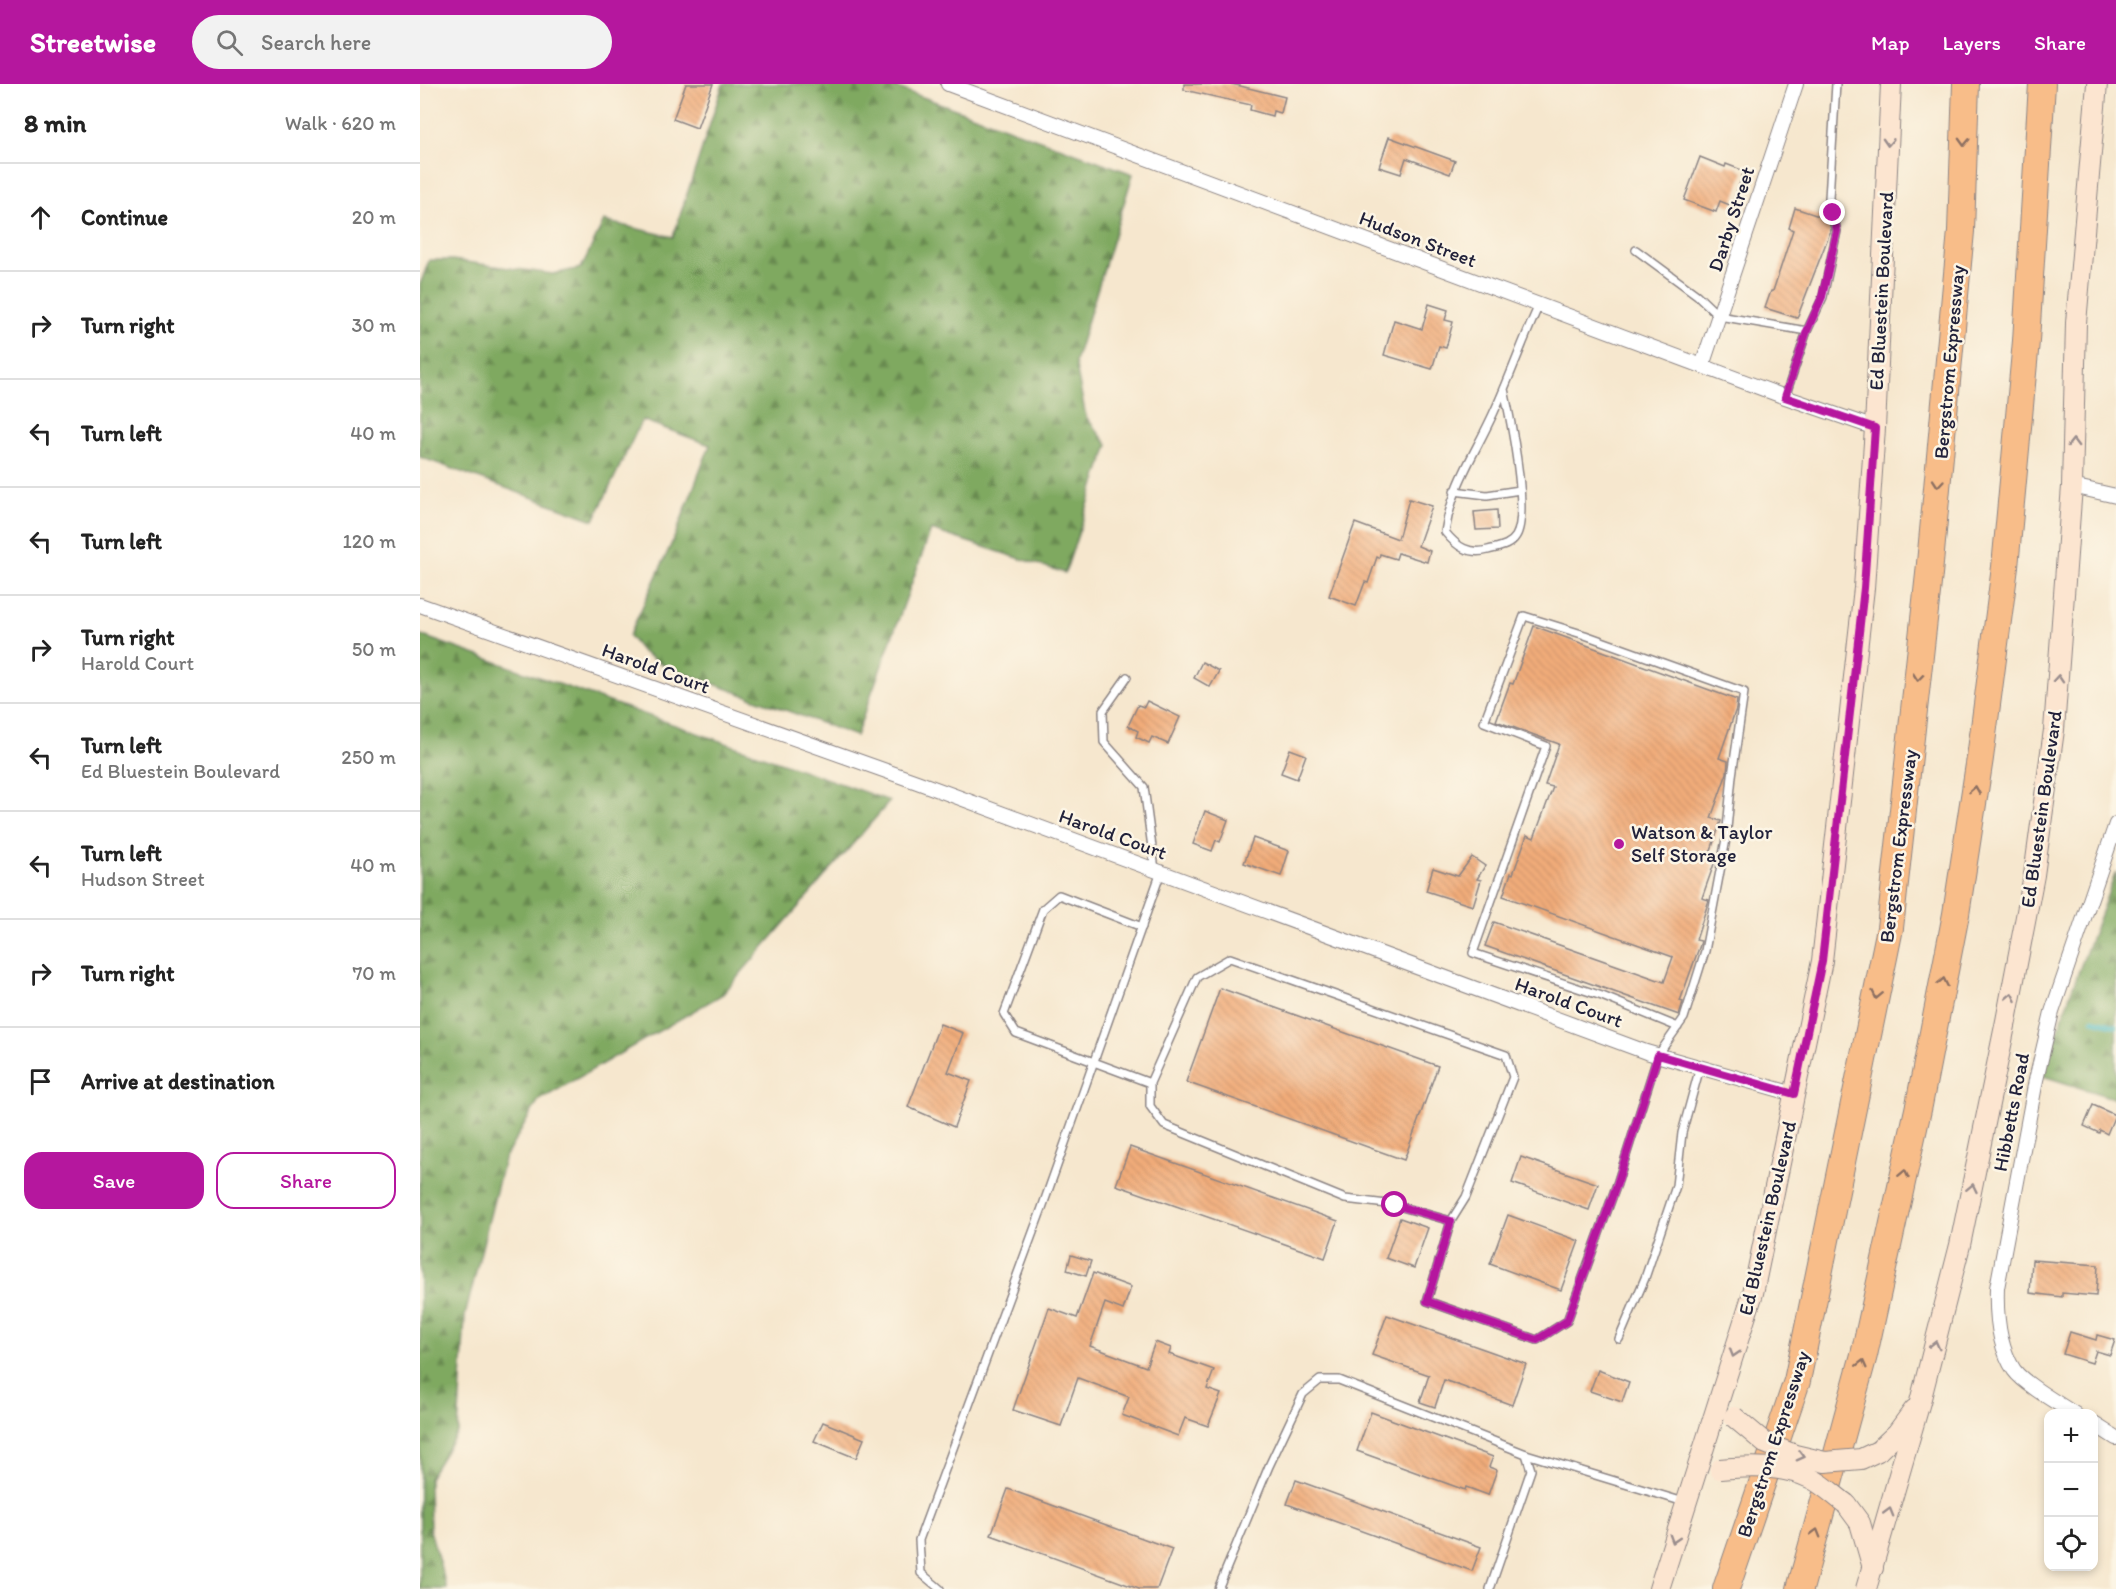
<!DOCTYPE html>
<meta charset="utf-8">
<style>
:root{--surface:#fff;--page:#f2f2f2;--text:#222;--muted:#767676;--line:#e0e0e0;--accent:#b5179e}
body{margin:0;font-family:Itim,sans-serif;background:var(--page);color:var(--text)}
.controls{position:absolute;right:18px;bottom:18px;display:grid;overflow:hidden;border-radius:12px;box-shadow:0 3px 9px #0003}
.controls button{width:54px;height:54px;display:grid;place-items:center;padding:0;border:0;border-bottom:2px solid var(--line);background:var(--surface);color:var(--text);font:30px sans-serif}
.stop{position:absolute;width:18px;height:18px;margin:-14px;border:4px solid #b5179e;border-radius:50%;background:#fff}
.stop.end{background:#b5179e;border-color:#fff;box-shadow:0 2px 6px #0008}
.list{margin:0;padding:0;list-style:none}
h2{display:flex;justify-content:space-between;align-items:center;height:78px;margin:0;padding:0 24px;font-size:26px}
h2 small{font-size:20px;font-weight:400;color:var(--muted)}
.list li{display:grid;grid-template-columns:39px 1fr auto;gap:18px;align-items:center;box-sizing:border-box;height:108px;padding:0 24px;border-top:2px solid var(--line)}
.list b{display:block;font-size:22px;white-space:nowrap}
.list p{margin:0;font-size:20px;white-space:nowrap;color:var(--muted)}
.list em{font-size:20px;font-style:normal;color:var(--muted)}
.actions{display:flex;gap:12px;padding:18px 24px}
.actions a{flex:1;padding:14px 0;border:2px solid var(--accent);border-radius:18px;text-align:center;font-size:21px;color:var(--accent)}
.actions .main{background:var(--accent);color:#fff}
.icon{flex:none;width:33px;height:33px;fill:none;stroke:currentColor;stroke-width:2;stroke-linecap:round;stroke-linejoin:round}
.map{position:relative;flex:none;width:1696px;height:1505px;overflow:hidden}
header{display:flex;align-items:center;gap:36px;box-sizing:border-box;height:84px;padding:0 30px;background:var(--accent);color:#fff}
header strong{font-size:28px}
nav{display:flex;gap:33px;margin-inline-start:auto;font-size:21px}
.search{width:420px;height:54px;background:var(--page);display:flex;align-items:center;gap:15px;box-sizing:border-box;padding:0 21px;border-radius:33px;color:var(--muted);font-size:22px}
main{display:flex}
aside{flex:1;background:var(--surface)}
.map>svg:first-child{display:block}
.forest{fill:url(#forest-firs);stroke:#50664e;stroke-width:1.5}
.lines{fill:none;stroke-linecap:round;stroke-linejoin:round}
.stream{stroke:#45b5bb;stroke-width:5}
.building{fill:url(#building-back-hatch)}
.lane-casing{stroke:#8c8484;stroke-width:10}
.street-casing{stroke:#8c8484;stroke-width:16}
.secondary-casing{stroke:#8c8484;stroke-width:22}
.highway-casing{stroke:#8c8484;stroke-width:28}
.lane{stroke:#fff;stroke-width:7}
.street{stroke:#fff;stroke-width:14}
.secondary{stroke:#fce5d0;stroke-width:20}
.highway{stroke:#f8bd89;stroke-width:26}
.secondary-bridge-casing{stroke:#8c8484;stroke-width:22;stroke-linecap:butt}
.secondary-bridge{stroke:#fce5d0;stroke-width:20}
.oneway{stroke:#9a8d8d}
.oneway2{stroke:#8d7062}
.route{stroke:#b5179e;stroke-width:8}
.poi-dot{fill:#b5179e;stroke:#fcf5e5;stroke-width:2}
.labels{text-anchor:middle;stroke-width:5;stroke-linejoin:round;paint-order:stroke}
.street-label{font-size:20px;fill:#22223b;stroke:#fcf5e5}
.poi-label{font-size:20px;fill:#22223b;stroke:#fcf5e5;text-anchor:start}
</style>
<header>
<strong>Streetwise</strong>
<div class="search"><svg class="icon" aria-label="search" viewBox="0 0 24 24"><circle cx="10" cy="10" r="6"/><path d="M15 15l6 6"/></svg>Search here</div>
<nav><a>Map</a><a>Layers</a><a>Share</a></nav>
</header>
<main>
<aside>
<h2>8 min<small>Walk · 620 m</small></h2>
<ul class="list">
<li><svg class="icon" aria-label="ahead" viewBox="0 0 24 24"><path d="M12 20V5M6 11l6-6 6 6"/></svg><div><b>Continue</b></div><em>20 m</em></li>
<li><svg class="icon" aria-label="right" viewBox="0 0 24 24"><path d="M7 20v-9h11M14 6l5 5-5 5"/></svg><div><b>Turn right</b></div><em>30 m</em></li>
<li><svg class="icon" aria-label="left" viewBox="0 0 24 24"><path d="M17 20v-9H6M10 6l-5 5 5 5"/></svg><div><b>Turn left</b></div><em>40 m</em></li>
<li><svg class="icon" aria-label="left" viewBox="0 0 24 24"><path d="M17 20v-9H6M10 6l-5 5 5 5"/></svg><div><b>Turn left</b></div><em>120 m</em></li>
<li><svg class="icon" aria-label="right" viewBox="0 0 24 24"><path d="M7 20v-9h11M14 6l5 5-5 5"/></svg><div><b>Turn right</b><p>Harold Court</p></div><em>50 m</em></li>
<li><svg class="icon" aria-label="left" viewBox="0 0 24 24"><path d="M17 20v-9H6M10 6l-5 5 5 5"/></svg><div><b>Turn left</b><p>Ed Bluestein Boulevard</p></div><em>250 m</em></li>
<li><svg class="icon" aria-label="left" viewBox="0 0 24 24"><path d="M17 20v-9H6M10 6l-5 5 5 5"/></svg><div><b>Turn left</b><p>Hudson Street</p></div><em>40 m</em></li>
<li><svg class="icon" aria-label="right" viewBox="0 0 24 24"><path d="M7 20v-9h11M14 6l5 5-5 5"/></svg><div><b>Turn right</b></div><em>70 m</em></li>
<li><svg class="icon" aria-label="arrive" viewBox="0 0 24 24"><path d="M6 21V4h12l-3 4 3 4H6"/></svg><div><b>Arrive at destination</b></div></li>
</ul>
<div class="actions"><a class="main">Save</a><a>Share</a></div>
</aside>
<div class="map">
<svg width="1696" height="1505" viewBox="0 0 1696 1505">
<defs>
<pattern id="forest-firs" width="22" height="20" patternUnits="userSpaceOnUse" patternTransform="scale(1.5)"><rect width="22" height="20" fill="#7fa960"/><path d="M5 1l3.5 6h-7zM16 11l3.5 6h-7z" fill="#688950"/></pattern>
<pattern id="building-back-hatch" width="6" height="6" patternUnits="userSpaceOnUse" patternTransform="scale(1.5)"><rect width="6" height="6" fill="#f1ac79"/><path d="M-1 5l2 2M0 0l6 6M5-1l2 2" fill="none" stroke="#ce946a"/></pattern>
</defs>
<rect width="100%" height="100%" fill="#fcf5e5"/>
<filter id="ink" filterUnits="userSpaceOnUse"><feTurbulence type="fractalNoise" baseFrequency=".0167" numOctaves="2"/><feDisplacementMap in="SourceGraphic" scale="12" xChannelSelector="R" yChannelSelector="G"/><feConvolveMatrix kernelMatrix="1 2 1 2 8 2 1 2 1" color-interpolation-filters="sRGB"/></filter>
<filter id="wash" filterUnits="userSpaceOnUse"><feTurbulence type="fractalNoise" baseFrequency=".008" numOctaves="4" result="noise"/><feDisplacementMap in="SourceGraphic" scale="24" xChannelSelector="R" yChannelSelector="G"/><feGaussianBlur stdDeviation="1.35" result="paint"/><feColorMatrix in="noise" values="0 0 0 0 0 0 0 0 0 0 0 0 0 0 0 0 0 1.4 0 .05"/><feComposite in="paint" operator="in"/></filter>
<g filter="url(#wash)">
<rect width="100%" height="100%" fill="#f6e7ce"/>
<g class="forest">
<path d="M303,0H467L713,90L655,278L666,333L688,361L645,489L511,446L436,652L245,582L222,568L209,552L255,452L290,361L222,336L174,436L0,373V201L9,176H32L133,190L161,184L184,137L253,153Z"/>
<path d="M0,551L470,717L303,910L118,1017L84,1075L45,1232L38,1347L9,1394L10,1446L27,1505H0Z"/>
<path d="M1696,788V1015L1623,992L1651,908Z"/>
</g>
<g class="lines">
<path class="stream" d="M1673,936L1696,942"/>
</g>
<g id="blocks">
<g class="building">
<path d="M266,0H293L277,44L253,35Z"/>
<path d="M764,0H812L865,13L861,29L853,27L852,32L830,26L831,21L764,6Z"/>
<path d="M969,53L1035,77L1030,90L986,74L981,90L959,83Z"/>
<path d="M1280,73L1305,83L1306,80L1324,87L1312,122L1300,117L1296,128L1264,116Z"/>
<path d="M1375,124L1408,135L1411,146L1377,234L1345,224L1351,207H1353L1373,146L1369,144Z"/>
<path d="M1009,220L1028,226L1025,236L1033,238L1026,264L1019,262L1012,285L964,271L974,236L1002,245Z"/>
<path d="M989,415L1012,422L998,462L1010,467L1007,478L978,469L976,475L960,470L959,474L957,473L948,499L945,498L936,522L909,512L935,439L978,455Z"/>
<path d="M1077,426L1078,445L1056,446L1054,428Z"/>
<path d="M1114,542L1317,616L1316,625L1299,674L1308,677L1307,689L1291,734L1301,737L1288,775L1295,777L1282,814L1289,816L1276,856L1281,857L1280,861L1260,917L1263,918L1259,931L1065,862L1074,838L1244,898L1253,873L1083,812L1091,789L1093,790L1107,751L1114,754L1133,703L1125,701L1139,660L1076,637L1090,599L1093,600Z"/>
<path d="M782,578L799,587L790,603L774,594Z"/>
<path d="M727,617L760,633L748,660L732,653L729,659L716,653L718,647L708,642L718,621L724,623Z"/>
<path d="M870,665L886,671L877,695L861,689Z"/>
<path d="M785,727L808,736L800,758L796,756L792,767L773,760Z"/>
<path d="M833,754L869,767L861,792L824,779Z"/>
<path d="M1052,773L1065,782L1057,795L1061,796L1053,822L1006,807L1013,784L1038,792Z"/>
<path d="M800,904L1018,982L984,1076L766,998Z"/>
<path d="M520,940L543,949L528,988L551,997L534,1043L488,1023Z"/>
<path d="M1673,1021L1695,1031L1687,1050L1680,1046L1679,1049L1664,1042Z"/>
<path d="M710,1063L918,1137L905,1174L696,1101Z"/>
<path d="M1101,1073L1178,1100L1169,1126L1092,1099Z"/>
<path d="M1088,1131L1159,1157L1141,1206L1070,1180Z"/>
<path d="M980,1134L1008,1144L994,1184L966,1174Z"/>
<path d="M651,1171L671,1177L666,1192L647,1186Z"/>
<path d="M1612,1176L1678,1181L1676,1212L1642,1209V1213L1610,1209Z"/>
<path d="M673,1189L711,1203L703,1226L685,1219L670,1262L726,1283L735,1258L751,1264L749,1270L794,1286L787,1305L801,1310L788,1342L765,1334L758,1352L702,1331L709,1313L658,1294L641,1342L593,1326L629,1224L657,1234Z"/>
<path d="M967,1231L1106,1280L1092,1321L1024,1296L1015,1323L1000,1318L1009,1291L952,1271Z"/>
<path d="M1650,1248L1676,1256L1677,1251L1695,1256L1690,1271L1676,1267L1672,1279L1643,1270Z"/>
<path d="M1178,1286L1209,1298L1202,1318L1170,1307Z"/>
<path d="M951,1328L1073,1373L1069,1383L1077,1386L1068,1411L1046,1403L1045,1406L937,1367Z"/>
<path d="M403,1338L444,1355L436,1374L394,1357Z"/>
<path d="M876,1396L1061,1463L1052,1487L867,1420Z"/>
<path d="M588,1405L752,1465L737,1505H719L571,1451Z"/>
</g>
</g>
</g>
<g filter="url(#ink)">
<use href="#blocks" fill-opacity="0" stroke="#8c8484" stroke-width="1.5"/>
<g class="lines">
<defs>
<g id="lane">
<path d="M1216,166L1277,211L1299,232L1387,247L1403,213L1417,147L1409,114L1416,0"/>
<path d="M1084,305C1090,333 1110,429 1096,452C1090,462 1079,463 1068,466C1049,471 1037,463 1025,448C1032,401 1055,370 1074,328C1090,293 1103,256 1119,221"/>
<path d="M1365,313L1387,247"/>
<path d="M1034,407L1067,411L1100,406"/>
<path d="M707,593L683,627L684,658L724,703L735,786"/>
<path d="M722,843L639,811L623,825L584,930L596,949L730,999V1022L744,1041L925,1115L975,1121L1031,1137L1046,1113L1093,993L1086,971L810,874L777,893L730,999"/>
<path d="M1031,1137L1007,1217L1117,1256L1147,1237L1197,1100L1238,971L1264,934L1285,867L1306,755L1312,692L1324,608L1165,551L1104,532L1064,638L1126,662L1053,869L1182,912L1258,943"/>
<path d="M1199,1255L1225,1194L1256,1102L1262,1049L1280,983"/>
<path d="M1106,1370L1264,1418"/>
<path d="M520,1505L501,1489L499,1456L622,1124L741,788"/>
<path d="M798,1505L849,1382L883,1310L900,1296H919L1106,1370L1111,1386L1070,1505"/>
</g>
<g id="street">
<path d="M528,0L1365,313L1455,344"/>
<path d="M1282,282L1376,0"/>
<path d="M1652,402L1696,412"/>
<path d="M0,521L497,698L1226,968L1374,1010"/>
<path d="M1655,1330C1639,1320 1604,1300 1594,1286C1579,1263 1576,1231 1577,1204L1616,996L1632,928L1696,740"/>
<path d="M1674,1340L1696,1354"/>
</g>
<g id="secondary">
<path d="M1458,1367L1477,1349L1494,1326"/>
<path d="M1426,1420L1440,1439L1453,1484"/>
<path d="M1239,1505L1333,1209L1402,877L1444,504L1455,344L1471,0"/>
<path d="M1446,1505L1500,1318L1540,1161L1586,937L1614,791L1634,646L1652,402L1656,239L1677,0"/>
</g>
<g id="highway">
<path d="M1306,1505L1377,1297L1470,844L1509,490L1541,147L1546,0"/>
<path d="M1380,1505L1444,1271L1499,1021L1536,830L1560,674L1585,483L1606,257L1622,0"/>
</g>
</defs>
<use href="#lane" class="lane-casing"/>
<use href="#street" class="street-casing"/>
<use href="#secondary" class="secondary-casing"/>
<use href="#highway" class="highway-casing"/>
<use href="#lane" class="lane"/>
<use href="#street" class="street"/>
<use href="#secondary" class="secondary"/>
<use href="#highway" class="highway"/>
<defs>
<g id="secondary-bridge">
<path d="M1314,1333L1345,1359L1375,1371L1405,1378L1441,1375L1458,1367"/>
<path d="M1300,1385C1330,1382 1364,1381 1392,1395C1404,1401 1415,1412 1426,1420"/>
</g>
</defs>
<use href="#secondary-bridge" class="secondary-bridge-casing"/>
<use href="#secondary-bridge" class="secondary-bridge"/>
</g>
<defs><path id="oneway-chevron" d="M-2-3.5L2.5 0L-2 3.5" fill="none" stroke-width="1.6" stroke-linecap="round" stroke-linejoin="round" transform="scale(1.5)"/></defs>
<g class="oneway">
<use href="#oneway-chevron" transform="translate(1468 58) rotate(93)"/>
<use href="#oneway-chevron" transform="translate(1653 359) rotate(-89)"/>
<use href="#oneway-chevron" transform="translate(1638 595) rotate(-86)"/>
<use href="#oneway-chevron" transform="translate(1591 913) rotate(-79)"/>
<use href="#oneway-chevron" transform="translate(1552 1104) rotate(-78)"/>
<use href="#oneway-chevron" transform="translate(1515 1261) rotate(-76)"/>
<use href="#oneway-chevron" transform="translate(1314 1269) rotate(107)"/>
<use href="#oneway-chevron" transform="translate(1381 1372) rotate(15)"/>
<use href="#oneway-chevron" transform="translate(1469 1428) rotate(-74)"/>
<use href="#oneway-chevron" transform="translate(1254 1455) rotate(107)"/>
</g>
<g class="oneway2">
<use href="#oneway-chevron" transform="translate(1544 58) rotate(92)"/>
<use href="#oneway-chevron" transform="translate(1518 399) rotate(95)"/>
<use href="#oneway-chevron" transform="translate(1498 593) rotate(96)"/>
<use href="#oneway-chevron" transform="translate(1555 706) rotate(-81)"/>
<use href="#oneway-chevron" transform="translate(1523 898) rotate(-79)"/>
<use href="#oneway-chevron" transform="translate(1457 911) rotate(102)"/>
<use href="#oneway-chevron" transform="translate(1484 1090) rotate(-78)"/>
<use href="#oneway-chevron" transform="translate(1442 1280) rotate(-76)"/>
<use href="#oneway-chevron" transform="translate(1396 1449) rotate(-74)"/>
</g>
</g>
<g class="lines" filter="url(#ink)">
<path class="route" d="M975,1121L1031,1137L1007,1217L1117,1256L1147,1237L1197,1100L1238,971L1374,1010L1402,877L1444,504L1455,344L1365,313L1387,247L1402,213L1417,147L1413,129"/>
</g>
<circle class="poi-dot" cx="1199" cy="760" r="6"/>
<g class="labels">
<g class="street-label">
<text transform="translate(1311 135) rotate(-72)" y="7">Darby Street</text>
<text transform="translate(998 155) rotate(21)" y="7">Hudson Street</text>
<text transform="translate(1461 207) rotate(-87)" y="7">Ed Bluestein Boulevard</text>
<text transform="translate(1529 278) rotate(-85)" y="7">Bergstrom Expressway</text>
<text transform="translate(236 584) rotate(20)" y="7">Harold Court</text>
<text transform="translate(1621 725) rotate(-82)" y="7">Ed Bluestein Boulevard</text>
<text transform="translate(693 750) rotate(20)" y="7">Harold Court</text>
<text transform="translate(1478 762) rotate(-83)" y="7">Bergstrom Expressway</text>
<text transform="translate(1149 918) rotate(20)" y="7">Harold Court</text>
<text transform="translate(1591 1028) rotate(-79)" y="7">Hibbetts Road</text>
<text transform="translate(1347 1134) rotate(-77)" y="7">Ed Bluestein Boulevard</text>
<text transform="translate(1353 1360) rotate(-72)" y="7">Bergstrom Expressway</text>
</g>
<g class="poi-label">
<text x="1211" y="755">Watson &amp; Taylor<tspan x="1211" dy="23">Self Storage</tspan></text>
</g>
</g>
</svg>
<div class="controls">
<button>+</button>
<button>−</button>
<button><svg class="icon" aria-label="locate" viewBox="0 0 24 24"><circle cx="12" cy="12" r="6"/><path d="M12 2v4M12 18v4M2 12h4M18 12h4"/></svg></button>
</div>
<div class="stop" style="left:975px;top:1121px"></div>
<div class="stop end" style="left:1413px;top:129px"></div>
</div>
</main>
